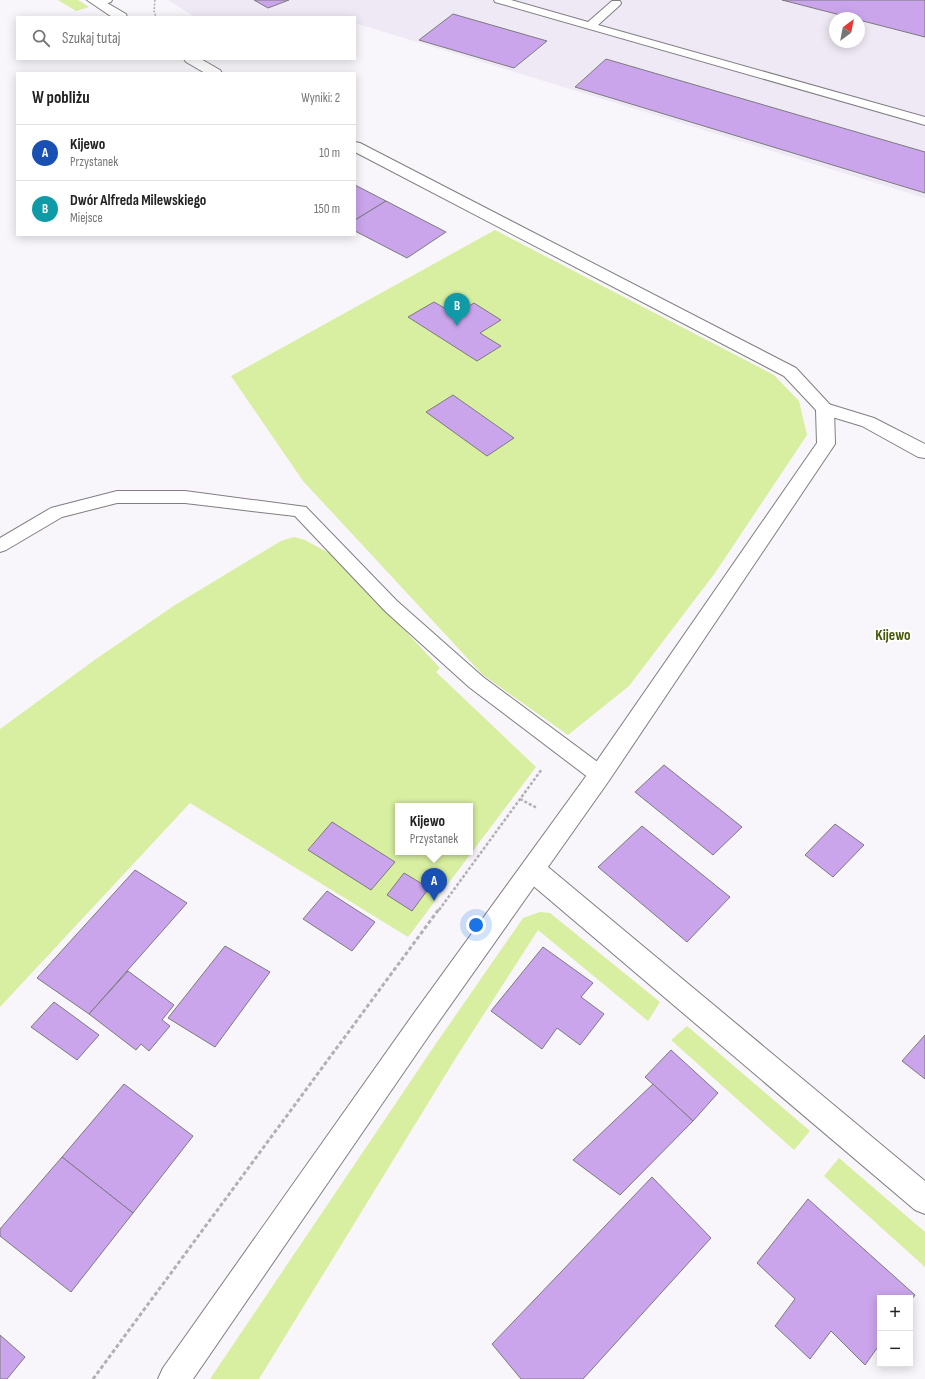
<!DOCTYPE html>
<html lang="pl">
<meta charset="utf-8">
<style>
:root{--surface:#fff;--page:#f2f2f2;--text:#222;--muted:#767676;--line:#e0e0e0;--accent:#546610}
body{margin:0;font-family:"Sofia Sans Condensed",sans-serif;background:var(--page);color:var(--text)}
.controls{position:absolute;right:12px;bottom:12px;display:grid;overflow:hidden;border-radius:0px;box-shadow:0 2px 10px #0003}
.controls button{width:36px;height:36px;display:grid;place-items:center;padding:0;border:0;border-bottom:1px solid var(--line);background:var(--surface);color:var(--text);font:20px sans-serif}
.compass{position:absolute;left:829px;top:12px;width:36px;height:36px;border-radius:50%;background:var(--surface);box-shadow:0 2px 10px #0003;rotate:32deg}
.you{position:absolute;left:476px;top:925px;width:14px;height:14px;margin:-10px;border:3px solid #fff;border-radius:50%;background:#1a73e8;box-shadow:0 0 0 6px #1a73e833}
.badge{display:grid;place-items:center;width:26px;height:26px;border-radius:50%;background:var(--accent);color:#fff;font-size:13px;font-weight:700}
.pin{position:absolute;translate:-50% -33px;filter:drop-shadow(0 1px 2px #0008)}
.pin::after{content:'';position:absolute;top:21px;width:14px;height:12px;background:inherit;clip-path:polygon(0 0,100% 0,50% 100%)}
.popup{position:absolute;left:395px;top:803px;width:78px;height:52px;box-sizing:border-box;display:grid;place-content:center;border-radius:0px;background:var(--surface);filter:drop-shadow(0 1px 3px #0005);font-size:13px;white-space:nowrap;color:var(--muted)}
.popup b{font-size:15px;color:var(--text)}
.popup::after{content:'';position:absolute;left:50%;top:100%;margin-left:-8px;border:8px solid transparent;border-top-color:var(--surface)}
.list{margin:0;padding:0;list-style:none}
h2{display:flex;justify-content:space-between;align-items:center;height:52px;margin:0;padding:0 16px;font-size:17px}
h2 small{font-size:13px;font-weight:400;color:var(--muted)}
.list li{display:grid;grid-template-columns:26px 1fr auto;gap:12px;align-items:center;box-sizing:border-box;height:56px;padding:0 16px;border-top:1px solid var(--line)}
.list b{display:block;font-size:15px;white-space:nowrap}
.list p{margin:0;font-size:13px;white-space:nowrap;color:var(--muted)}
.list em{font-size:13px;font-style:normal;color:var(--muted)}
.icon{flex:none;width:22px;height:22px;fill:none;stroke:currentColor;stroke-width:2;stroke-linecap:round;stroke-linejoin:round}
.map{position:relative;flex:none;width:925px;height:1379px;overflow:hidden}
.search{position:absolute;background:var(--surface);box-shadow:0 2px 10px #0003;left:16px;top:16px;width:340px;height:44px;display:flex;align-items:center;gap:10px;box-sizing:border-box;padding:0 14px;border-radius:0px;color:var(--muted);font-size:15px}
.panel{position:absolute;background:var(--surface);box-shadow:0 2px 10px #0003;left:16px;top:72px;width:340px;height:164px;border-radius:0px}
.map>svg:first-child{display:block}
.built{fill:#eee9f4;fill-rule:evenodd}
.green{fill:#d8eea0;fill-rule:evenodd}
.building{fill:#caa5ec;stroke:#7c7a7e}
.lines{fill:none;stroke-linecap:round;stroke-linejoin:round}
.service-casing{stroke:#807e82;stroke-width:2}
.minor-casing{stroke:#807e82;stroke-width:2}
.tertiary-casing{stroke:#807e82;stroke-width:2}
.path-far2{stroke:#b2b0b3;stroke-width:1.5;stroke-dasharray:2 1.5;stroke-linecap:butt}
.path-far1{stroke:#b2b0b3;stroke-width:2.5;stroke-dasharray:3 2;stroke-linecap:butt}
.path{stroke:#b2b0b3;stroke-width:3;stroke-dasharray:4 2.5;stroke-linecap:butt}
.service{fill:#fff;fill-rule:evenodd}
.minor{fill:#fff;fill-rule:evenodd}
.tertiary{fill:#fff;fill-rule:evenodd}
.labels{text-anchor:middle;stroke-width:4;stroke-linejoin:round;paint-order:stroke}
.quarter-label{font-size:15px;font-weight:bold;fill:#485808;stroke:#fff}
</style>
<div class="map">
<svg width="925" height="1379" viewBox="0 0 925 1379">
<rect width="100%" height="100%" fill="#f8f6fa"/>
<path class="built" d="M168,0H925V198L355,23V17H195ZM835,18H859V42H835Z"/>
<g class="green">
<path d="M58,0H78L89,7L76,11Z"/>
<path d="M495,230L774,375L799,401L807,435L715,573L629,686L568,735L483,675L303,481L231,376Z"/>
<path d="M294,537L305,540L331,554L354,576L440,668L436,672L536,767L408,937L190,803L0,1007V729L96,659L175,605L281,541ZM398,806H470V852H398Z"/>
<path d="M540,912L550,913L660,1002L648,1021L538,930L457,1056L259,1379H210L435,1045L523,918Z"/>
<path d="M687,1026L810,1131L794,1150L671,1040Z"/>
<path d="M839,1158L925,1232V1267L824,1176Z"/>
</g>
<g class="building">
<path d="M254,0H289L268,8Z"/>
<path d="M782,0H925V37L859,20V18H852Z"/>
<path d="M453,14L547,41L514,68L419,40Z"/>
<path d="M606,59L925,152V193L575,87Z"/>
<path d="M355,185L386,201L355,220Z"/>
<path d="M386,201L446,232L407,258L355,231V220Z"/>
<path d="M434,302L455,314L474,303L501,320L480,333L501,346L477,361L408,317Z"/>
<path d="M453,395L514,438L487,456L426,412Z"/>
<path d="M664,765L742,827L713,855L635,792Z"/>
<path d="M332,822L395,862L371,890L308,850Z"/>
<path d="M835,824L864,845L833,877L805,855Z"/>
<path d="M642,826L730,897L687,942L598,867Z"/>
<path d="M135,870L187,903L89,1014L37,978Z"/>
<path d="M404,873L429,888L412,911L387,895Z"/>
<path d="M327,891L375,922L352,951L303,919Z"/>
<path d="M225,946L270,972L215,1047L168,1018Z"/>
<path d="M543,947L593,983L581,997L604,1014L580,1045L557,1028L542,1049L491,1011Z"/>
<path d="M128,971L174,1005L162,1020L170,1026L149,1051L141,1044L136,1050L89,1014Z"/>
<path d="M54,1002L99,1035L77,1060L31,1027Z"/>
<path d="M925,1035V1079L902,1061Z"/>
<path d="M671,1050L718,1093L693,1121L645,1077Z"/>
<path d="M124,1084L193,1136L133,1213L62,1157Z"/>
<path d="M653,1084L693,1121L620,1195L573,1160Z"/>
<path d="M62,1157L133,1213L71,1292L0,1236V1229Z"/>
<path d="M652,1177L711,1238L583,1379H521L492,1344Z"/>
<path d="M808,1199L915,1295L910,1302V1298H880V1344L865,1365L831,1331L810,1359L775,1326L795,1299L757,1263Z"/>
<path d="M0,1335L25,1357L7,1379H0Z"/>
</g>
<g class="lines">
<defs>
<g id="service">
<path d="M97,0H112L111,2L99,6L94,3Z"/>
<path d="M494,0H511L588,22L612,1H620L621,3L620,5L598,25L925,117V125L495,2Z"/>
<path d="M117,491H185L306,507L397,601L483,677L607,769L610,775L607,781L600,783L593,781L469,687L385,611L295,516L185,503H117L62,517L6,550L0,552V538L51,508Z"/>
</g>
<g id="minor">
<path d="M825,403L874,418L925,444V458L918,457L862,426L819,413L816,409L819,405Z"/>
<path d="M533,859L542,862L925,1181V1214L915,1210L524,878L521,870L524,862Z"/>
</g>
<g id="tertiary">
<path d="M87,0H102L126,14L127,17H112Z"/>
<path d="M184,59H201L220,70L222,73H205L186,62Z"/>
<path d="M355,142L360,143L796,368L834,409L835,444L608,782L430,1034L193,1379H158L163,1368L412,1016L592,768L817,443L816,410L784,376L355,152Z"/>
</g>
</defs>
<use href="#service" class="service-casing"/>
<use href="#minor" class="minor-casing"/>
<use href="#tertiary" class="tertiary-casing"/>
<path class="path-far2" d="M155,0L154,11L156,17"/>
<g class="path-far1">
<path d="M520,799L537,808"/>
<path d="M439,910L542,769"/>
</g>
<path class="path" d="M93,1379L439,909"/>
<use href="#service" class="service"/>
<use href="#minor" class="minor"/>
<use href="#tertiary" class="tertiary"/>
</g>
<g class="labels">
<g class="quarter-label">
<text x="893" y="640">Kijewo</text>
</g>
</g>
</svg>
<div class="controls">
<button>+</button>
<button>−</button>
</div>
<svg class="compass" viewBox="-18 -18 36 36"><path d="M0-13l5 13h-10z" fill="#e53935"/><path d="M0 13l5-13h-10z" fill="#767676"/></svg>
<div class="you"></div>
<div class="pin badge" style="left:434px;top:901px;background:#1a4fb4">A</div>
<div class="popup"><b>Kijewo</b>Przystanek</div>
<div class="pin badge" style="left:457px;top:326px;background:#0f9aa8">B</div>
<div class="search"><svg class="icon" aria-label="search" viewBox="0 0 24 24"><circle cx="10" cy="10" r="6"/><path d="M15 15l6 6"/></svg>Szukaj tutaj</div>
<section class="panel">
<h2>W pobliżu<small>Wyniki: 2</small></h2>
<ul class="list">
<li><span class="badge" style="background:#1a4fb4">A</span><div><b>Kijewo</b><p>Przystanek</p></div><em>10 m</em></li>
<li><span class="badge" style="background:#0f9aa8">B</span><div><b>Dwór Alfreda Milewskiego</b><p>Miejsce</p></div><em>150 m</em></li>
</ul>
</section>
</div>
